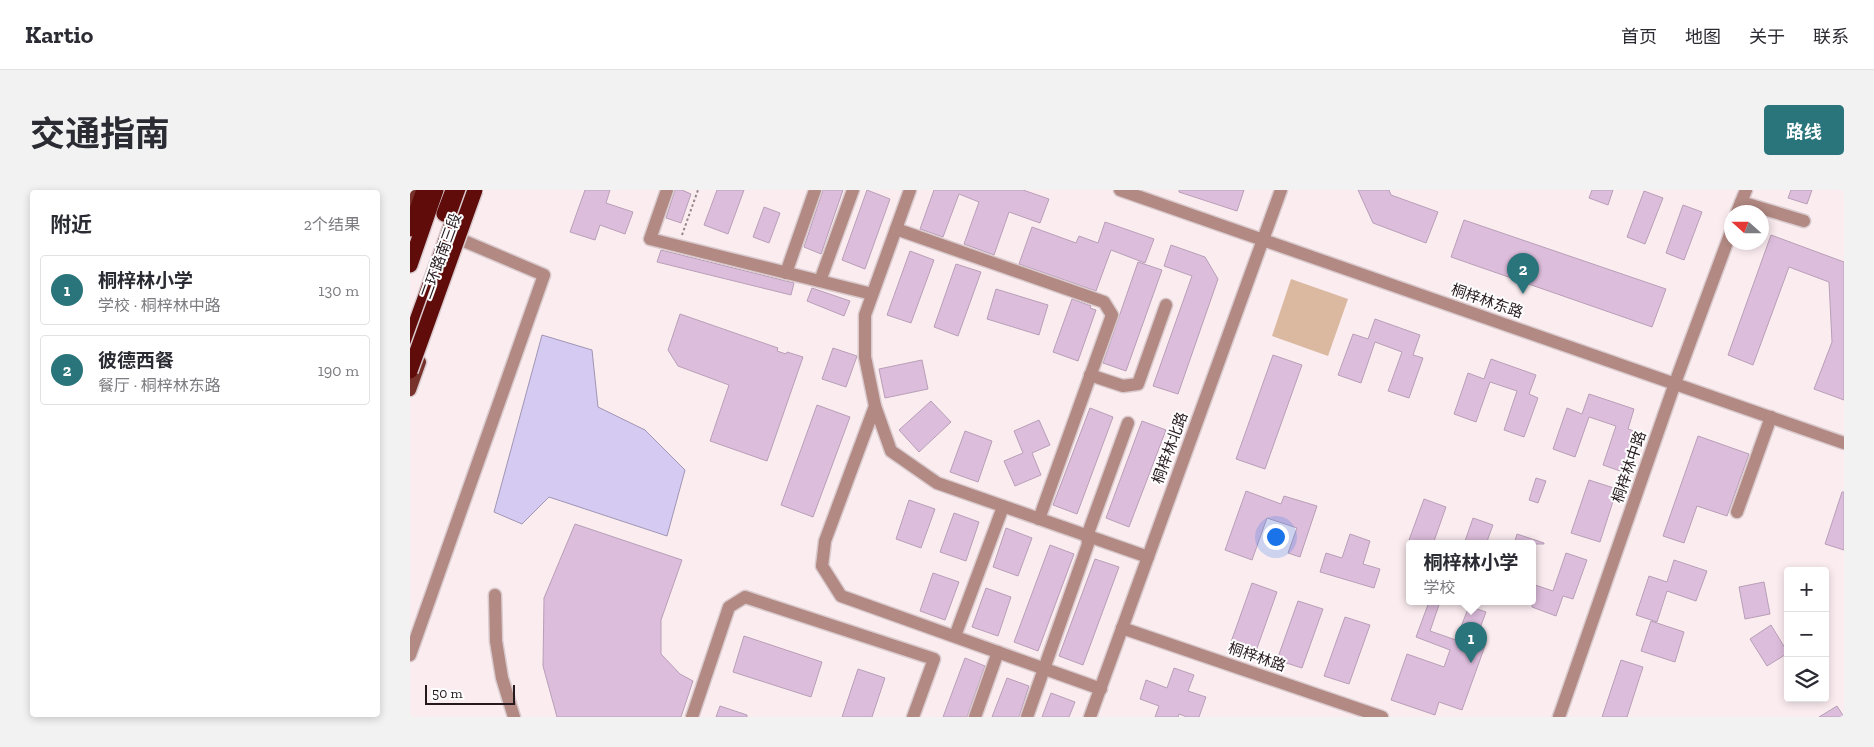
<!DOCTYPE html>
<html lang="zh">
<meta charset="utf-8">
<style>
:root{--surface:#fff;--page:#f2f2f3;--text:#2b2b33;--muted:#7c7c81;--line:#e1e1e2;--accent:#2a747b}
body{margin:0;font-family:"Zilla Slab","Noto Sans SC",serif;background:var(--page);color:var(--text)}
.controls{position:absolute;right:15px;bottom:15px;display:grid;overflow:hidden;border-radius:5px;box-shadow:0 2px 8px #0003}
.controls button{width:45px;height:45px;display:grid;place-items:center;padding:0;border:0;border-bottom:1px solid var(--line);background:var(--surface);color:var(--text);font:25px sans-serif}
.compass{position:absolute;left:1314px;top:15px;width:45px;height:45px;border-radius:50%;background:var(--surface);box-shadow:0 2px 8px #0003;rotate:291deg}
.scale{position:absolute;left:15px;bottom:12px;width:90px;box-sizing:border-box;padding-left:5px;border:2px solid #26191d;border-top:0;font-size:14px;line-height:18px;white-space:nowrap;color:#26191d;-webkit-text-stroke:4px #fefefe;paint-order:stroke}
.you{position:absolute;left:865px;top:346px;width:18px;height:18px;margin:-12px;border:4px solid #fff;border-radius:50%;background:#1a73e8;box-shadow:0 0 0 8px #1a73e833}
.badge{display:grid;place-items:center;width:32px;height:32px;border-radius:50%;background:var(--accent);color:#fff;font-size:16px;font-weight:700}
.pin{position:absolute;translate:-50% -41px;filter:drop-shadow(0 1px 2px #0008)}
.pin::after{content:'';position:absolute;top:26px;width:18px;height:15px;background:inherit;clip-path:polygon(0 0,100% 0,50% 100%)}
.popup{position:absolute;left:996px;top:350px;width:130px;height:65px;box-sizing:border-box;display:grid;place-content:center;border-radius:5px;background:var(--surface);filter:drop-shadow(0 1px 4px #0005);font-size:16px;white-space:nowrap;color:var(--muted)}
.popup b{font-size:19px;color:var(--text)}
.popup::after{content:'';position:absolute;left:50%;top:100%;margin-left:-10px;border:10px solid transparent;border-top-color:var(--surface)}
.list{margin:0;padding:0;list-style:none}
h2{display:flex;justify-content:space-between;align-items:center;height:65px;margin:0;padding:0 20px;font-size:21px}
h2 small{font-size:16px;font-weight:400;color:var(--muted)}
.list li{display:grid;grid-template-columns:32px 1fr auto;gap:15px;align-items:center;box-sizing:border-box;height:70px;margin:0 10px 10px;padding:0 10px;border:1px solid var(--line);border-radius:5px}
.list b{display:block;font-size:19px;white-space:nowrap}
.list p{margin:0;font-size:16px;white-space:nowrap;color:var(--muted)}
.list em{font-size:16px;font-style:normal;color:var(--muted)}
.icon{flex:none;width:28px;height:28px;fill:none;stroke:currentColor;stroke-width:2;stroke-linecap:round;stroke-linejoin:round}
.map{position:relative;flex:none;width:1434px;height:527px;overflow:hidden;border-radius:5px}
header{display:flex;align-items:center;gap:30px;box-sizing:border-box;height:70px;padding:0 25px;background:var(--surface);border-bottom:1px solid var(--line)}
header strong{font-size:24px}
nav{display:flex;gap:28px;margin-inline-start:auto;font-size:18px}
.intro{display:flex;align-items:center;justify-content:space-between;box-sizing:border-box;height:120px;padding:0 30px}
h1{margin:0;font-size:35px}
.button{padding:12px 22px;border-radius:5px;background:var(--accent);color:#fff;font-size:18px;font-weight:700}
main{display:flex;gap:30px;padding:0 30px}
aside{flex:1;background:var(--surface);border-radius:5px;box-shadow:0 2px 8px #0003}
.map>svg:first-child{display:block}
.green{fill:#dab9a0}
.water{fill:#d4caf2;stroke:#a095b2}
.building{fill:#ddbddc;stroke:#b89fb7}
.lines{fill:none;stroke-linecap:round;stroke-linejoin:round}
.minor-casing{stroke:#d9cace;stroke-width:15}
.major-casing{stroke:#d9cace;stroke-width:15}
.highway-casing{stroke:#d9cace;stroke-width:18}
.path{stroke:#938589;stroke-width:2;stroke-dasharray:2.5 2.5;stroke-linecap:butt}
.minor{stroke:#b28983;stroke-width:12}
.major{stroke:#77322b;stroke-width:12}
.highway{stroke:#5f0c0a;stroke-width:15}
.highway-bridge-casing{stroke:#d9cace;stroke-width:18;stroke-linecap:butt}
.highway-bridge{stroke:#5f0c0a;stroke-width:15}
.labels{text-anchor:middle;stroke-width:4;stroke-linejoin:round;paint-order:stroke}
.street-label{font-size:15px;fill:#26191d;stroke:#fefefe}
</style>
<header>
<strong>Kartio</strong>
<nav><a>首页</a><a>地图</a><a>关于</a><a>联系</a></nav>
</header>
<div class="intro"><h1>交通指南</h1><a class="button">路线</a></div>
<main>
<aside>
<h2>附近<small>2个结果</small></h2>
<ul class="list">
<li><span class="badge">1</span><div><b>桐梓林小学</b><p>学校 · 桐梓林中路</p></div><em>130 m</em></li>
<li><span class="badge">2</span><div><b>彼德西餐</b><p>餐厅 · 桐梓林东路</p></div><em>190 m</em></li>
</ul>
</aside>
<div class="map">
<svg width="1434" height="527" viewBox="0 0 1434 527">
<rect width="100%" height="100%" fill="#fbecf0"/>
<path class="green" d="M881,89L938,109L918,166L862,146Z"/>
<path class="water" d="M132,145L182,160L188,217L235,240L275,280L257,346L139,307L112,334L84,322Z"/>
<g class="building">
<path d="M175,0H200L196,13L223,22L215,44L190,35L185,50L160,42Z"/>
<path d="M265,0H272L281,4L271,33L256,28Z"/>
<path d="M307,0H334L318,44L294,35Z"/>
<path d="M413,0H433L411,64L394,57Z"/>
<path d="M457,0L480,9L455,79L432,70Z"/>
<path d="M524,0H613L639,9L630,33L599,22L584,65L554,54L569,12L549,4L533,47L510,39Z"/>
<path d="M769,0H834L827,21L769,2Z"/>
<path d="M948,0H979L981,5L1028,22L1016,53L963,33Z"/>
<path d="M1182,0H1203L1198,15L1179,8Z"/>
<path d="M1381,0H1402L1397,14L1378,8Z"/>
<path d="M1234,1L1253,8L1235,54L1217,47Z"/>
<path d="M1273,15L1292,22L1274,70L1256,63Z"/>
<path d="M354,17L370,23L359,53L343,47Z"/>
<path d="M1054,30L1256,99L1242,137L1041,67Z"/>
<path d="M695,32L744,49L735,73L701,60L686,101L609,74L622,37L666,53L669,46L688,53Z"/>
<path d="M1361,45L1434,72V210L1404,199L1422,152L1419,92L1379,77L1343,175L1318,165Z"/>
<path d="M761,55L795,67L808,89L768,204L743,196L782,86L754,76Z"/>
<path d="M251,60L384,93L381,105L247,72Z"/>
<path d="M500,61L524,70L501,133L477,125Z"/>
<path d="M728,72L752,80L716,181L693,173Z"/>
<path d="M546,74L571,82L548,146L524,137Z"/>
<path d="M402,98L440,111L434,126L397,111Z"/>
<path d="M586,99L638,115L629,145L577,129Z"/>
<path d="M662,109L681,116L680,118L686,120L668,171L643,162Z"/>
<path d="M270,124L368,158L367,161L376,164L377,162L393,167L357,271L300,251L319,195L268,176L258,160Z"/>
<path d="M965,129L1010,145L1003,165L1013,168L999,208L978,201L992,162L965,152L951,193L928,185L943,144L958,149Z"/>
<path d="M423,158L447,166L436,197L412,189Z"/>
<path d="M863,165L892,175L855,279L826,269Z"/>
<path d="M1081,169L1126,185L1119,204L1128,208L1114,247L1094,240L1107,201L1080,192L1066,232L1044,224L1058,183L1074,189Z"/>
<path d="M512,170L518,199L475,208L469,179Z"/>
<path d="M1179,204L1224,219L1218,239L1227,242L1213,282L1193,275L1206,236L1179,227L1165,267L1143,259L1157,218L1172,224Z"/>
<path d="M521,211L541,232L509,262L489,240Z"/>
<path d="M407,215L440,227L403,327L371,315Z"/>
<path d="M680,218L703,227L667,324L643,315Z"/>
<path d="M629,230L640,255L622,263L631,285L605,296L594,271L613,263L604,241Z"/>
<path d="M732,231L756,240L719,337L696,328Z"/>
<path d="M555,241L582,251L568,292L540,282Z"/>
<path d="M1288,246L1339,264L1317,326L1287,316L1274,353L1253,346Z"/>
<path d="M1126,288L1136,291L1128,313L1119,310Z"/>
<path d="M1179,290L1207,299L1190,352L1161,343Z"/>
<path d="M836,301L871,314L874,306L907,316L890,367L878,363L887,338L857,328L842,370L815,360Z"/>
<path d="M1432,302H1434V360L1415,354Z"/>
<path d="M1014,309L1036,317L1023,354H1012L999,350Z"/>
<path d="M499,310L525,319L511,358L486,349Z"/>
<path d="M544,323L569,332L556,371L530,362Z"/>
<path d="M1063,328L1083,335L1076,354H1054Z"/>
<path d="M165,334L272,370L251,430V464L270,484L283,491L271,527H147L133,476L134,408Z"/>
<path d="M596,338L622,348L608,386L583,377Z"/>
<path d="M940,344L960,351L953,374L970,379L964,398L910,382L916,363L932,368Z"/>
<path d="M1107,344L1134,353V354H1104Z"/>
<path d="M640,355L664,364L628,461L604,452Z"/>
<path d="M1156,363L1177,370L1163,409L1153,406L1146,426L1122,417V394L1143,401Z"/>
<path d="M685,369L709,377L673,475L649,466Z"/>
<path d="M1264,370L1297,381L1286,411L1257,401L1247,432L1226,425L1239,386L1257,392Z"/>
<path d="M523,383L549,392L535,430L510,421Z"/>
<path d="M1354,392L1360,424L1335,429L1329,397Z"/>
<path d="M842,393L867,402L846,461L821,452Z"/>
<path d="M576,398L601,407L588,446L562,437Z"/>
<path d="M888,411L913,419L892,478L867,470Z"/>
<path d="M1019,412H1030L1020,441L1046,450L1059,416L1076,422L1066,449L1076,453L1052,520L1029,512L1025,525L981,510L997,464L1034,477L1040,460L1006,447Z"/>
<path d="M935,427L960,435L939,494L914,486Z"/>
<path d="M1241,431L1274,442L1265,472L1231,461Z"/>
<path d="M1361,435L1378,463L1357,476L1340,449Z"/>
<path d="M334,446L412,472L401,507L323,482Z"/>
<path d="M555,468L575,476L557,527H533Z"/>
<path d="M1211,470L1233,477L1217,527H1192Z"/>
<path d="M764,478L784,485L778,501L796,507L789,527H777L769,524L768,527H745L749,516L730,509L736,490L757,498Z"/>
<path d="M448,479L475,488L462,527H432Z"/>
<path d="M597,488L619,496L609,527H582Z"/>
<path d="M641,503L665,512L659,527H632Z"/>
<path d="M310,516L337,525V527H306Z"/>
<path d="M1427,516L1434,527H1409Z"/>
</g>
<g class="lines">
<defs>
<g id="minor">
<path d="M257,0L240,49L462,104"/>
<path d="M500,0L455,125V167L465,216L481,261L527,293L738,367"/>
<path d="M710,0L1434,253"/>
<path d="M1331,12L1394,31"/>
<path d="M1327,22L1336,0"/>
<path d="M486,39L694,112L702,125L629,329"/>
<path d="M376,83L405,0"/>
<path d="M410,91L443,0"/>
<path d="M680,185L713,196L728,194L756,115"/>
<path d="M465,216L415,351L412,376L431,406L691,499"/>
<path d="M1327,322L1361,227"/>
<path d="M85,405L86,451L92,488L104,527"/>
<path d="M712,438L972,527"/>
<path d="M545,446L593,317"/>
<path d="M0,465L134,85L54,51"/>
<path d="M282,527L319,417L335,407L524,469L503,527"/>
<path d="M565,527L588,462"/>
<path d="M617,527L678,354L677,346L718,233"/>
<path d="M680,527L871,0"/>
<path d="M1149,527L1265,193L1322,39"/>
</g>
<g id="major">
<path d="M0,11L4,0"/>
<path d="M0,200L10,172"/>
</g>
<g id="highway">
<path d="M34,24L43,0"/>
<path d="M0,39L14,0"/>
<path d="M0,75L26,0"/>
<path d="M0,150L54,0"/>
</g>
</defs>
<use href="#minor" class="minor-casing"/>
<use href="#major" class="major-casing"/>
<use href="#highway" class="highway-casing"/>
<path class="path" d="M272,45L288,0"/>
<use href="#minor" class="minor"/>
<use href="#major" class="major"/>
<use href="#highway" class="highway"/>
<defs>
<path id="highway-bridge" d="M0,181L65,0"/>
</defs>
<use href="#highway-bridge" class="highway-bridge-casing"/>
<use href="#highway-bridge" class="highway-bridge"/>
</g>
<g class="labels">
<g class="street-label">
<text transform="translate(31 66) rotate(-70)" y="5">二环路南三段</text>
<text transform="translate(1077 111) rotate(19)" y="5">桐梓林东路</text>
<text transform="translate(760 258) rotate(-70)" y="5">桐梓林北路</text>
<text transform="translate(1219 277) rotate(-71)" y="5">桐梓林中路</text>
<text transform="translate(847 467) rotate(19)" y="5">桐梓林路</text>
</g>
</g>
</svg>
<div class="controls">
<button>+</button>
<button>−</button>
<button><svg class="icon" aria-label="layers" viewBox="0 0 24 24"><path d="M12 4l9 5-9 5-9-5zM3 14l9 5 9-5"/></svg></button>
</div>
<svg class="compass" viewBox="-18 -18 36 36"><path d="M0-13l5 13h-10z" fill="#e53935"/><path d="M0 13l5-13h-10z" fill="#7c7c81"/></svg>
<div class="scale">50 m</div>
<div class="you"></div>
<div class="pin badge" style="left:1061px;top:473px">1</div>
<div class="popup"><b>桐梓林小学</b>学校</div>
<div class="pin badge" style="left:1113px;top:104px">2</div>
</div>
</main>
